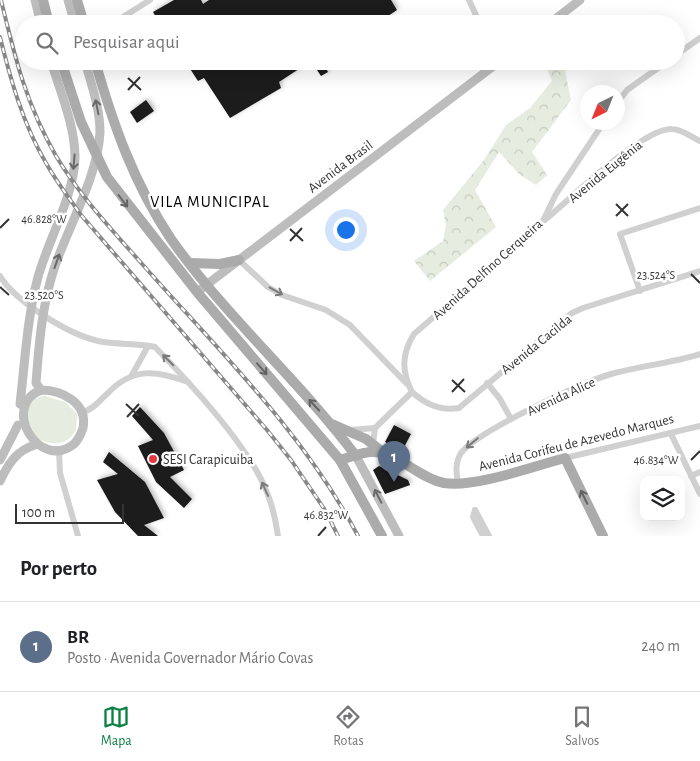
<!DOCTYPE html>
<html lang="pt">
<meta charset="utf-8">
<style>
:root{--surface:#fff;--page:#f6f6f6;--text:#202124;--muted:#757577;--line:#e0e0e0;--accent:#0b8043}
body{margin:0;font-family:"Alegreya Sans",sans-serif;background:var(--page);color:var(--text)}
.controls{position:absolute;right:15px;bottom:15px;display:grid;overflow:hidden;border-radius:10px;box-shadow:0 5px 20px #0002}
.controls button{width:45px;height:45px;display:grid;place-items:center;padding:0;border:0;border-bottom:1px solid var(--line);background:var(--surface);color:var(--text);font:25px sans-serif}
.compass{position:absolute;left:580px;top:85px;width:45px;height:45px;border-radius:50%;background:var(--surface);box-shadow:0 5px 20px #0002;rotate:223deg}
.scale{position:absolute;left:15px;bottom:12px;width:109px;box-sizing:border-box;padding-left:5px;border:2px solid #333;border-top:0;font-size:14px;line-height:18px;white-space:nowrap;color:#333;-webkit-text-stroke:4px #fff;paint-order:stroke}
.you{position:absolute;left:345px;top:229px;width:18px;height:18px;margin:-12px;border:4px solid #fff;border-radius:50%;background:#1a73e8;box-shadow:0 0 0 8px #1a73e833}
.badge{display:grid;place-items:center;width:32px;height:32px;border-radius:50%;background:var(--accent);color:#fff;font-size:16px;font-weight:700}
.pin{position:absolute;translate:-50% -41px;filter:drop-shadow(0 1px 2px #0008)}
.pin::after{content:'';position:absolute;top:26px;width:18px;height:15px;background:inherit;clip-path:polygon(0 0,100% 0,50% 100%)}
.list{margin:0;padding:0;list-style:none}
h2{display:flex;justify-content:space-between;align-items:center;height:65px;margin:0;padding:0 20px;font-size:21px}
h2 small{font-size:16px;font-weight:400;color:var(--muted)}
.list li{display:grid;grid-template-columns:32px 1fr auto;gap:15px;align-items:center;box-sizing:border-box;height:90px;padding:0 20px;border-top:1px solid var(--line)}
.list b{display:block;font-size:19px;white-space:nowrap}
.list p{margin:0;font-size:16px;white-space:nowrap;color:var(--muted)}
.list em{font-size:16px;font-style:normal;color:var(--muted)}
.icon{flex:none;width:28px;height:28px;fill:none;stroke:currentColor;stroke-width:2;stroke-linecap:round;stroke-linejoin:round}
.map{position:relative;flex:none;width:700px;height:536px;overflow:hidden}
.search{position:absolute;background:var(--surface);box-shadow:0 5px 20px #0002;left:15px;right:15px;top:15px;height:55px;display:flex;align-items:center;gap:12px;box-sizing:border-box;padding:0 18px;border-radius:28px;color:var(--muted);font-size:19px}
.sheet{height:155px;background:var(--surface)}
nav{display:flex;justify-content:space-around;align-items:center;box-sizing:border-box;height:70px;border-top:1px solid var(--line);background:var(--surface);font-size:14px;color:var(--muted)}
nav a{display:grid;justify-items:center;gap:2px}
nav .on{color:var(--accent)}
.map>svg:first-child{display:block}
.grass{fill:#e6ecdf}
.forest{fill:url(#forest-crowns)}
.building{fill:#1a1a1a;filter:url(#shadow)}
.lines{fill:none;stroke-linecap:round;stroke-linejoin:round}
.street{stroke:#d0d0d0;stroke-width:6}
.secondary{stroke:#bdbdbd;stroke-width:9}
.primary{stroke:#ababab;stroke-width:10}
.rail-casing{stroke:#888;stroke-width:4}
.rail{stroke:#fff;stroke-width:2;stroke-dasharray:5.5;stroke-linecap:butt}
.oneway{stroke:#6a6a6a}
.oneway2{stroke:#636363}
.oneway3{stroke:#7a7a7a}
.ticks{fill:none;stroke:#333;stroke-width:2}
.poi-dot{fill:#e63946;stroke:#fff;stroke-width:2}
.labels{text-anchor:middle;stroke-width:5;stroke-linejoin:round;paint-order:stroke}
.street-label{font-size:14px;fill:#333;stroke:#fff}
.poi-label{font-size:14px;fill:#333;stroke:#fff;text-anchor:start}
.quarter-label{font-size:16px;letter-spacing:1px;fill:#000;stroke:#fff}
.ticks-label{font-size:12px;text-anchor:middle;fill:#333;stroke:#fff;stroke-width:5;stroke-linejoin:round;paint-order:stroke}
</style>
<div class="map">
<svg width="700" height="536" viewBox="0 0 700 536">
<defs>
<pattern id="forest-crowns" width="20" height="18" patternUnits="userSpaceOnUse" patternTransform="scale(1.25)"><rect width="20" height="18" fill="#e6ecdf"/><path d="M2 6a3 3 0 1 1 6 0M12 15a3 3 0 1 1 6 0" fill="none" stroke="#c6cbc0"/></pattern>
<filter id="shadow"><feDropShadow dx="2" dy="-2" stdDeviation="2.5" flood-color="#0004"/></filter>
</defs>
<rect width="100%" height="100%" fill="#fff"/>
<path class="grass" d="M45,396L65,402L77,414L76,430C66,447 51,446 35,437L24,411C28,403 35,396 45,396Z"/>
<g class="forest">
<path d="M594,15L625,18L619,24H584Z"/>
<path d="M544,61H576L565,71L571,100L532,152L547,175L536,185L519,174L499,152L475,190L496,227L430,281L414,261L443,241L446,225L443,210L484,160L506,125L530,108L552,81Z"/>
</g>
<g class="building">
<path d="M174,0H201L203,4L209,0H391L397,10L376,24H160L153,12Z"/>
<path d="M185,61H322L328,72L321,76L311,61L279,82L281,88L230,118L204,78L198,81Z"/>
<path d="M146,100L154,111L137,123L130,112Z"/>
<path d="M140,407L164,433L184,470L170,477L192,499L184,508L156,482L138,446L153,440L132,416Z"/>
<path d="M394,425L411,434L402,451L385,442Z"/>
<path d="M109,452L145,482L164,518L144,525L158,536H138L115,512L97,480L118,474L103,462Z"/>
<path d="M379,466L408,480L410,485L385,494L373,470Z"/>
</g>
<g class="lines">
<g class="street">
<path d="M469,0L480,24"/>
<path d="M112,24L150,0"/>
<path d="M676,55L700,38"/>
<path d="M618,102L627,90L668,61"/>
<path d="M604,122L556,194L542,223L414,334C402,353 401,371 412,392C425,404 441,411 459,408L572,313L583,308L700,271"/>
<path d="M545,220C569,200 644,127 672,129C682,129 691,137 700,141"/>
<path d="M239,260L268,287L282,295L326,310L350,325L407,384"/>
<path d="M0,276C16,302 68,334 98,341C117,345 137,343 155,347C189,382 252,450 268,495C273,508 276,522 278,536"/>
<path d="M640,291L620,234L700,208"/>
<path d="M132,375L148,346"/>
<path d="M487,383L500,399L511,419"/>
<path d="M83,412C94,409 99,401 107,394C132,367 156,370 188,382"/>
<path d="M351,430L375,428L412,392"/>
<path d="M671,434L700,494"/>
<path d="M373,443L375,428"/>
<path d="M59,450L60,473L78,536"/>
<path d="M565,458L700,426"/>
<path d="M691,476L700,472"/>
<path d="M458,483C456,472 455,463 461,453C476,432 583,382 611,374C640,366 671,363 700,354"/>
<path d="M475,510L489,536"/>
<path d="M475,510L473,517L483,536"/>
</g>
<g class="secondary">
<path d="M35,0L41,24"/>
<path d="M68,0L75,24"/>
<path d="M549,24L580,0"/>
<path d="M201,289L500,61"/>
<path d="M41,390L36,383C39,344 42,304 55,266C69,225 98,176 100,132C100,108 91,84 85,61"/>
<path d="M41,390C62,390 88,403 83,428C81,434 78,440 74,444C39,472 0,406 41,390Z"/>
<path d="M20,404C25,362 27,318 38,277C48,241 75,193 75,157C75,126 60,91 51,61"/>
<path d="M356,456L399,536"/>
<path d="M0,460L18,425"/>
<path d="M0,481C8,464 17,450 35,445"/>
</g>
<g class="primary">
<path d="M43,0L49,24"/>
<path d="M77,0L84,24"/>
<path d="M61,61L81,122L107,177L197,292L340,460L382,536"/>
<path d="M95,61C113,124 134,184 171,239C226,317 299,380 356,456"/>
<path d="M190,263L220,264L239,260"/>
<path d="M332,424L366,439L385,454"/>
<path d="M340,460C351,457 364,451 374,452C400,454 419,478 444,483C475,488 534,466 565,458L603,536"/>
</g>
<defs>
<g id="rail">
<path d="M1,0C15,58 26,104 56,156C80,196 112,230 143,265C219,351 304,433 358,536"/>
<path d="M0,37C11,81 23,124 46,163C56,181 69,198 81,215L267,430L291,460L325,510L338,536"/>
</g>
</defs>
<use href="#rail" class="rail-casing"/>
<use href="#rail" class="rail"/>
</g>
<defs><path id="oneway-shaft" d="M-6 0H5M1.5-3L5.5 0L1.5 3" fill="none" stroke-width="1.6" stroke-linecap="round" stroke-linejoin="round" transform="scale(1.25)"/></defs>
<g class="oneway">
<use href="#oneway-shaft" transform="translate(97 107) rotate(-101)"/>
<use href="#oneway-shaft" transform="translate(74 162) rotate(95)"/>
<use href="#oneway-shaft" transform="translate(57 261) rotate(-70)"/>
<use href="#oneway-shaft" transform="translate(378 496) rotate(-117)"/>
</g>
<g class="oneway2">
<use href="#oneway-shaft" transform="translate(123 201) rotate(53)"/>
<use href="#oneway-shaft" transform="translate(262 369) rotate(49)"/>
<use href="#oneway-shaft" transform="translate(314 405) rotate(-133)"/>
<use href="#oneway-shaft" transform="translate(584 497) rotate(-116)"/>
</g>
<g class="oneway3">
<use href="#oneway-shaft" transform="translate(276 291) rotate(29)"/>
<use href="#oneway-shaft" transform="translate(168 360) rotate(-135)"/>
<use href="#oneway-shaft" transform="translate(472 443) rotate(140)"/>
<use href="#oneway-shaft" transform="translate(265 489) rotate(-114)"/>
</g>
<path class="ticks" d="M128,78L141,90M128,90L140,77M616,204L628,216M616,216L628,204M0,228L9,219M290,229L303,241M290,241L302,228M691,274L700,283M0,287L9,295M452,380L465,392M452,392L464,379M126,404L139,416M127,417L139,404M691,460L700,451M318,536L326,527"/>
<circle class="poi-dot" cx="153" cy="459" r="5"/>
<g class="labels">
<g class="street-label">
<text transform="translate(340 166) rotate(-37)" y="5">Avenida Brasil</text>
<text transform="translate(605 171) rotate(-39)" y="5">Avenida Eugênia</text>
<text transform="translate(487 269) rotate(-42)" y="5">Avenida Delfino Cerqueira</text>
<text transform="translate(536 344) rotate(-39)" y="5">Avenida Cacilda</text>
<text transform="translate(561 396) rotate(-25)" y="5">Avenida Alice</text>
<text transform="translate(576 442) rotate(-14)" y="5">Avenida Corifeu de Azevedo Marques</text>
</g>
<g class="poi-label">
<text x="163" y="464">SESI Carapicuiba</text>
</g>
<g class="quarter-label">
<text x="210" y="207">VILA MUNICIPAL</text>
</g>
</g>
<g class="ticks-label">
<text x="44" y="223">46.828°W</text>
<text x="656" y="279">23.524°S</text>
<text x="44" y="299">23.520°S</text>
<text x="656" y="464">46.834°W</text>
<text x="326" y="519">46.832°W</text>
</g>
</svg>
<div class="controls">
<button><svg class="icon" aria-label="layers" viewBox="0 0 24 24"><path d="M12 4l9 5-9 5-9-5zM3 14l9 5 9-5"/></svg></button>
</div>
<svg class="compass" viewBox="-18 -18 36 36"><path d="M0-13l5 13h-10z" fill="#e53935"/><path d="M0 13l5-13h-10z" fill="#757577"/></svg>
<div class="scale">100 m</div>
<div class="you"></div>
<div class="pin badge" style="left:394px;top:482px;background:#5c6f8a">1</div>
<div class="search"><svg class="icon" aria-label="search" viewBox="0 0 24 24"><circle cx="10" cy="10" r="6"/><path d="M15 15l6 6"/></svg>Pesquisar aqui</div>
</div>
<section class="sheet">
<h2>Por perto<small></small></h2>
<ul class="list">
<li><span class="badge" style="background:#5c6f8a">1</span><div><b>BR</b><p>Posto · Avenida Governador Mário Covas</p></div><em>240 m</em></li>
</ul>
</section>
<nav>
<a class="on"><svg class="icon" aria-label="map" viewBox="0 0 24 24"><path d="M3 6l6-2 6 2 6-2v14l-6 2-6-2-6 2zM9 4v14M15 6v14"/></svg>Mapa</a>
<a><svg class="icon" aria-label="directions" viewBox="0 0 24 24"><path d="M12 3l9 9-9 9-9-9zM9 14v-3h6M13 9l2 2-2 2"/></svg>Rotas</a>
<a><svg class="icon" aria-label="saved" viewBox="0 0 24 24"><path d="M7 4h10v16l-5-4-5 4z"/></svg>Salvos</a>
</nav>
